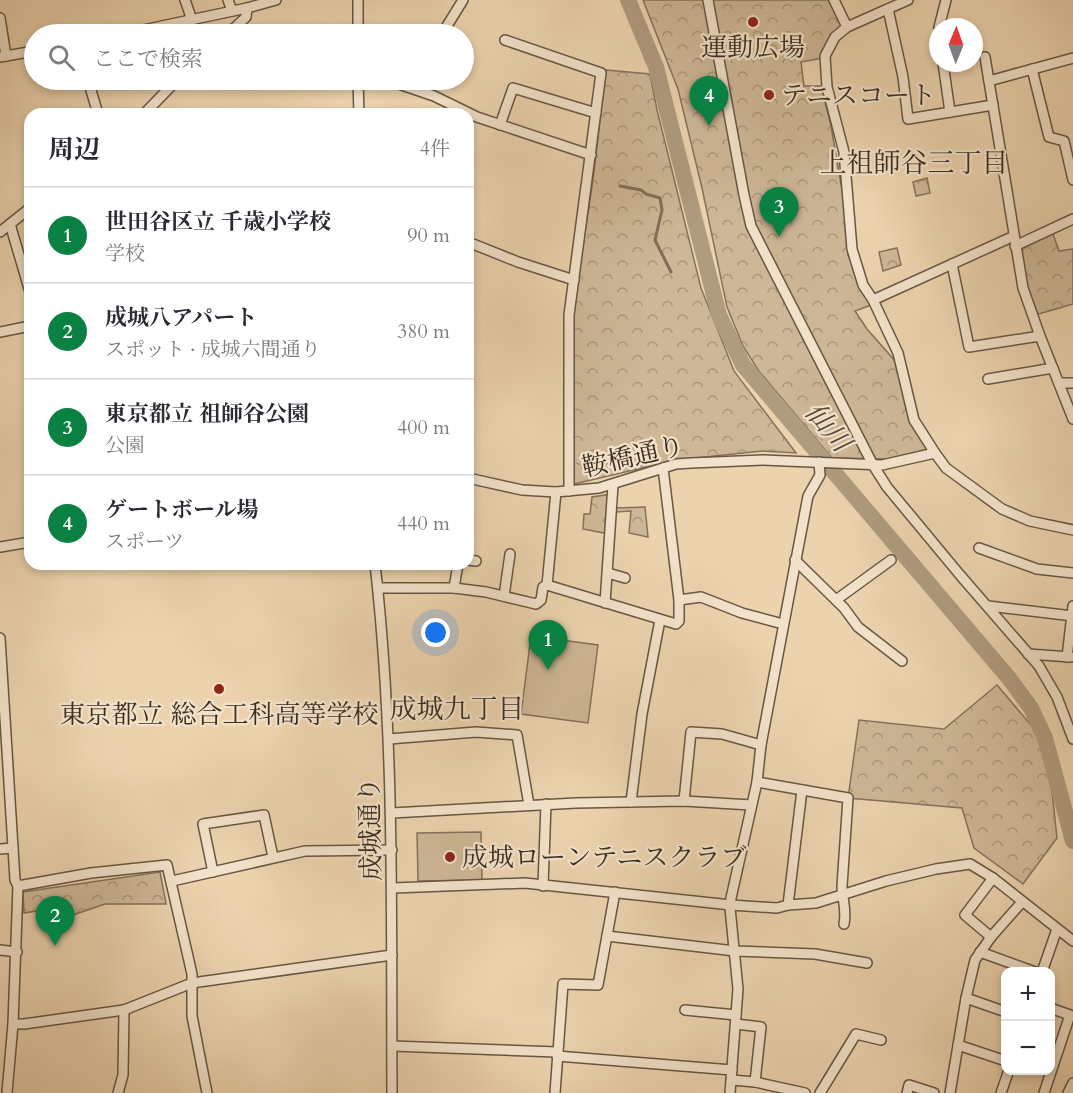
<!DOCTYPE html>
<html lang="ja">
<meta charset="utf-8">
<style>
:root{--surface:#fff;--page:#f2f2f3;--text:#2b2b33;--muted:#7c7c81;--line:#e1e1e2;--accent:#0b8043}
body{margin:0;font-family:Cardo,"Noto Serif JP",serif;background:var(--page);color:var(--text)}
.controls{position:absolute;right:18px;bottom:18px;display:grid;overflow:hidden;border-radius:12px;box-shadow:0 3px 9px #0003}
.controls button{width:54px;height:54px;display:grid;place-items:center;padding:0;border:0;border-bottom:2px solid var(--line);background:var(--surface);color:var(--text);font:30px sans-serif}
.compass{position:absolute;left:929px;top:18px;width:54px;height:54px;border-radius:50%;background:var(--surface);box-shadow:0 3px 9px #0003;rotate:1deg}
.you{position:absolute;left:436px;top:633px;width:21px;height:21px;margin:-15px;border:4px solid #fff;border-radius:50%;background:#1a73e8;box-shadow:0 0 0 9px #1a73e833}
.badge{display:grid;place-items:center;width:39px;height:39px;border-radius:50%;background:var(--accent);color:#fff;font-size:20px;font-weight:700}
.pin{position:absolute;translate:-50% -50px;filter:drop-shadow(0 2px 3px #0008)}
.pin::after{content:'';position:absolute;top:32px;width:21px;height:18px;background:inherit;clip-path:polygon(0 0,100% 0,50% 100%)}
.list{margin:0;padding:0;list-style:none}
h2{display:flex;justify-content:space-between;align-items:center;height:78px;margin:0;padding:0 24px;font-size:26px}
h2 small{font-size:20px;font-weight:400;color:var(--muted)}
.list li{display:grid;grid-template-columns:39px 1fr auto;gap:18px;align-items:center;box-sizing:border-box;height:96px;padding:0 24px;border-top:2px solid var(--line)}
.list b{display:block;font-size:22px;white-space:nowrap}
.list p{margin:0;font-size:20px;white-space:nowrap;color:var(--muted)}
.list em{font-size:20px;font-style:normal;color:var(--muted)}
.icon{flex:none;width:33px;height:33px;fill:none;stroke:currentColor;stroke-width:2;stroke-linecap:round;stroke-linejoin:round}
.map{position:relative;flex:none;width:1073px;height:1093px;overflow:hidden}
.search{position:absolute;background:var(--surface);box-shadow:0 3px 9px #0003;left:24px;top:24px;width:450px;height:66px;display:flex;align-items:center;gap:15px;box-sizing:border-box;padding:0 21px;border-radius:33px;color:var(--muted);font-size:22px}
.panel{position:absolute;background:var(--surface);box-shadow:0 3px 9px #0003;left:24px;top:108px;width:450px;height:462px;border-radius:18px}
.map>svg:first-child{display:block}
.grass{fill:#ceb796;stroke:#84725b;stroke-width:1.5}
.park{fill:url(#park-crowns);stroke:#84725b;stroke-width:1.5}
.lines{fill:none;stroke-linecap:round;stroke-linejoin:round}
.stream{stroke:#806f58;stroke-width:3}
.river{stroke:#af9b7e;stroke-width:16}
.minor-casing{stroke:#665744;stroke-width:12}
.minor{stroke:#f3e2ca;stroke-width:9}
.poi-dot{fill:#8f2418;stroke:#f3e2ca;stroke-width:2}
.labels{text-anchor:middle;stroke-width:4.5;stroke-linejoin:round;paint-order:stroke}
.poi-label{font-size:26px;fill:#3a2e20;stroke:#f3e2ca}
.street-label{font-size:26px;fill:#3a2e20;stroke:#f3e2ca}
.neighbourhood-label{font-size:27px;fill:#3a2e20;stroke:#f3e2ca}
.water-label{font-size:27px;font-style:italic;fill:#574938;stroke:#f3e2ca}
</style>
<div class="map">
<svg width="1073" height="1093" viewBox="0 0 1073 1093">
<defs>
<pattern id="park-crowns" width="20" height="18" patternUnits="userSpaceOnUse" patternTransform="scale(1.5)"><rect width="20" height="18" fill="#ceb796"/><path d="M2 6a3 3 0 1 1 6 0M12 15a3 3 0 1 1 6 0" fill="none" stroke="#a8957a"/></pattern>
</defs>
<rect width="100%" height="100%" fill="#ecd3ae"/>
<filter id="stains"><feTurbulence type="fractalNoise" baseFrequency=".00333" numOctaves="4"/><feColorMatrix values="0 0 0 0 .2 0 0 0 0 .09 0 0 0 0 .02 0 0 0 .5 -.17"/></filter>
<radialGradient id="worn" r=".72"><stop offset=".6" stop-color="#630" stop-opacity="0"/><stop offset="1" stop-color="#630" stop-opacity=".3"/></radialGradient>
<g class="grass">
<path d="M531,636L598,645L588,723L521,714Z"/>
<path d="M481,832L482,880L418,881L417,833Z"/>
</g>
<g class="park">
<path d="M643,0H832L843,25L823,58L801,62L804,86H821L831,126L847,219L848,255L863,290L871,305L855,311L867,329L896,362L929,449L887,459L832,458L758,370L743,346L727,307L702,188L678,89Z"/>
<path d="M606,70L650,74L657,110L701,288L734,371L796,453L762,451L676,460L574,484L572,317L593,180Z"/>
<path d="M927,178L930,193L916,196L913,182Z"/>
<path d="M1052,231L1059,251L1073,249V304L1035,315L1025,287L1019,246Z"/>
<path d="M897,248L901,265L883,271L879,252Z"/>
<path d="M612,494L609,534L583,529L584,514H590L592,497Z"/>
<path d="M645,507L648,537L629,533L631,511L616,512V508Z"/>
<path d="M997,685L1047,744L1057,838L1023,884L974,848L962,808L848,798L859,720L944,729Z"/>
<path d="M160,872L166,904H105L67,917L63,909L54,908L24,913L23,892Z"/>
</g>
<g class="lines">
<path class="stream" d="M620,186L641,190L646,194L660,198L662,210L655,240L671,272"/>
<path class="river" d="M628,0L656,67L719,315L743,365L1008,677L1031,708L1045,738L1073,841"/>
<defs>
<g id="minor">
<path d="M185,0L192,20"/>
<path d="M228,0L232,11"/>
<path d="M708,0L744,195L751,226L873,465L887,487L960,575L1039,666L1057,697L1073,739"/>
<path d="M834,0L847,27"/>
<path d="M908,0L847,27L835,37L825,56L827,87L844,152L852,249L863,285L873,300L898,353L914,420L935,453L946,468L1002,509L1030,521L1073,530"/>
<path d="M888,9L903,77L908,119L993,105"/>
<path d="M0,18L6,56"/>
<path d="M939,27L946,0"/>
<path d="M124,34L247,8L276,0"/>
<path d="M228,34L246,17L247,8"/>
<path d="M358,34V0"/>
<path d="M442,34L463,0"/>
<path d="M505,40L601,73L569,315V491"/>
<path d="M0,57L34,51"/>
<path d="M985,57L1023,288L1040,336L1073,419"/>
<path d="M943,63L950,112"/>
<path d="M1032,69L1049,137L1064,141L1073,180"/>
<path d="M88,80L98,114"/>
<path d="M358,80L359,114"/>
<path d="M387,80L434,96L477,117L591,155"/>
<path d="M989,81L1073,58"/>
<path d="M144,114L177,80"/>
<path d="M500,125L513,88L596,113"/>
<path d="M10,224L30,292"/>
<path d="M0,232L30,208"/>
<path d="M468,242L518,262L574,280"/>
<path d="M1015,246L1073,219"/>
<path d="M952,264L969,347L1040,336"/>
<path d="M873,300L1014,236"/>
<path d="M0,332L30,326"/>
<path d="M988,379L1053,368"/>
<path d="M1060,383H1073"/>
<path d="M663,468L679,600"/>
<path d="M468,478L522,490L556,492L599,488L676,464L691,463L763,460L882,465L935,453"/>
<path d="M0,547L30,542"/>
<path d="M979,548L1037,569L1073,573"/>
<path d="M468,560L476,561"/>
<path d="M795,560L844,608L858,627L902,661"/>
<path d="M375,564C395,740 391,916 392,1093"/>
<path d="M608,573L625,578"/>
<path d="M547,585L556,492"/>
<path d="M378,588H454L486,592L536,604L541,600L543,587L547,585L676,624L679,621V600L701,597L742,613L783,624"/>
<path d="M454,588L458,564"/>
<path d="M504,596L510,554"/>
<path d="M836,600L891,560"/>
<path d="M605,603L613,485"/>
<path d="M988,606L1073,616"/>
<path d="M0,638L15,880L18,886"/>
<path d="M1028,654L1071,657"/>
<path d="M1067,657L1073,606"/>
<path d="M389,739L476,732L517,735L529,805"/>
<path d="M757,782L848,798L842,886C842,900 847,909 844,924"/>
<path d="M684,801L691,732L722,734L761,745"/>
<path d="M631,802L642,714L660,620"/>
<path d="M392,813L576,803L684,801L751,805"/>
<path d="M0,849L13,848"/>
<path d="M213,872L203,824L264,815L273,857"/>
<path d="M172,881L305,851L392,850"/>
<path d="M18,886L91,873L167,865L192,974V1016L207,1093"/>
<path d="M543,886L546,804"/>
<path d="M393,888L525,883L731,905L777,908L788,905L816,903L886,881L936,869L970,864L993,878L1073,941"/>
<path d="M788,905L802,790"/>
<path d="M607,936L735,951L815,954L867,963"/>
<path d="M991,937L965,915L993,878"/>
<path d="M0,950L17,952"/>
<path d="M980,952L1035,972"/>
<path d="M1042,972L1057,929"/>
<path d="M966,998L1006,1012"/>
<path d="M685,1010L736,1015"/>
<path d="M13,1024H24L124,1010L192,983L392,955"/>
<path d="M736,1024L761,1027L755,1082"/>
<path d="M958,1045L1006,1061"/>
<path d="M392,1046L557,1052"/>
<path d="M557,1056L732,1070"/>
<path d="M732,1080L755,1082L805,1093"/>
<path d="M7,1093L13,1024L18,886"/>
<path d="M118,1093L123,1075L124,1010"/>
<path d="M555,1093L563,984L598,985L615,892"/>
<path d="M730,1093L738,989L730,908L731,898L757,782L761,745L808,496L820,475L819,462"/>
<path d="M820,1093L856,1034L881,1040"/>
<path d="M907,1093L909,1085L934,1093"/>
<path d="M950,1093L966,998L975,960L991,937L1022,902"/>
<path d="M1001,1093L1009,1070"/>
<path d="M1044,1093L1070,1015L1050,1008"/>
<path d="M1068,1093L1073,1083"/>
</g>
</defs>
<use href="#minor" class="minor-casing"/>
<use href="#minor" class="minor"/>
</g>
<g class="poi-dot">
<circle cx="753" cy="22" r="6"/>
<circle cx="769" cy="95" r="6"/>
<circle cx="219" cy="689" r="6"/>
<circle cx="450" cy="857" r="6"/>
</g>
<g class="labels">
<g class="poi-label">
<text x="753" y="56">運動広場</text>
<text x="781" y="104" text-anchor="start">テニスコート</text>
<text x="219" y="723">東京都立 総合工科高等学校</text>
<text x="462" y="866" text-anchor="start">成城ローンテニスクラブ</text>
</g>
<g class="street-label">
<text transform="translate(633 456) rotate(-13)" y="9">鞍橋通り</text>
<text transform="translate(370 829) rotate(-91)" y="9">成城通り</text>
</g>
<g class="neighbourhood-label">
<text x="914" y="172">上祖師谷三丁目</text>
<text x="457" y="718">成城九丁目</text>
</g>
<g class="water-label">
<text transform="translate(828 427) rotate(50)" y="9">仙川</text>
</g>
</g>
<rect width="100%" height="100%" filter="url(#stains)"/>
<rect width="100%" height="100%" fill="url(#worn)"/>
</svg>
<div class="controls">
<button>+</button>
<button>−</button>
</div>
<svg class="compass" viewBox="-18 -18 36 36"><path d="M0-13l5 13h-10z" fill="#e53935"/><path d="M0 13l5-13h-10z" fill="#7c7c81"/></svg>
<div class="you"></div>
<div class="pin badge" style="left:548px;top:670px">1</div>
<div class="pin badge" style="left:55px;top:946px">2</div>
<div class="pin badge" style="left:779px;top:237px">3</div>
<div class="pin badge" style="left:709px;top:126px">4</div>
<div class="search"><svg class="icon" aria-label="search" viewBox="0 0 24 24"><circle cx="10" cy="10" r="6"/><path d="M15 15l6 6"/></svg>ここで検索</div>
<section class="panel">
<h2>周辺<small>4件</small></h2>
<ul class="list">
<li><span class="badge">1</span><div><b>世田谷区立 千歳小学校</b><p>学校</p></div><em>90 m</em></li>
<li><span class="badge">2</span><div><b>成城八アパート</b><p>スポット · 成城六間通り</p></div><em>380 m</em></li>
<li><span class="badge">3</span><div><b>東京都立 祖師谷公園</b><p>公園</p></div><em>400 m</em></li>
<li><span class="badge">4</span><div><b>ゲートボール場</b><p>スポーツ</p></div><em>440 m</em></li>
</ul>
</section>
</div>
